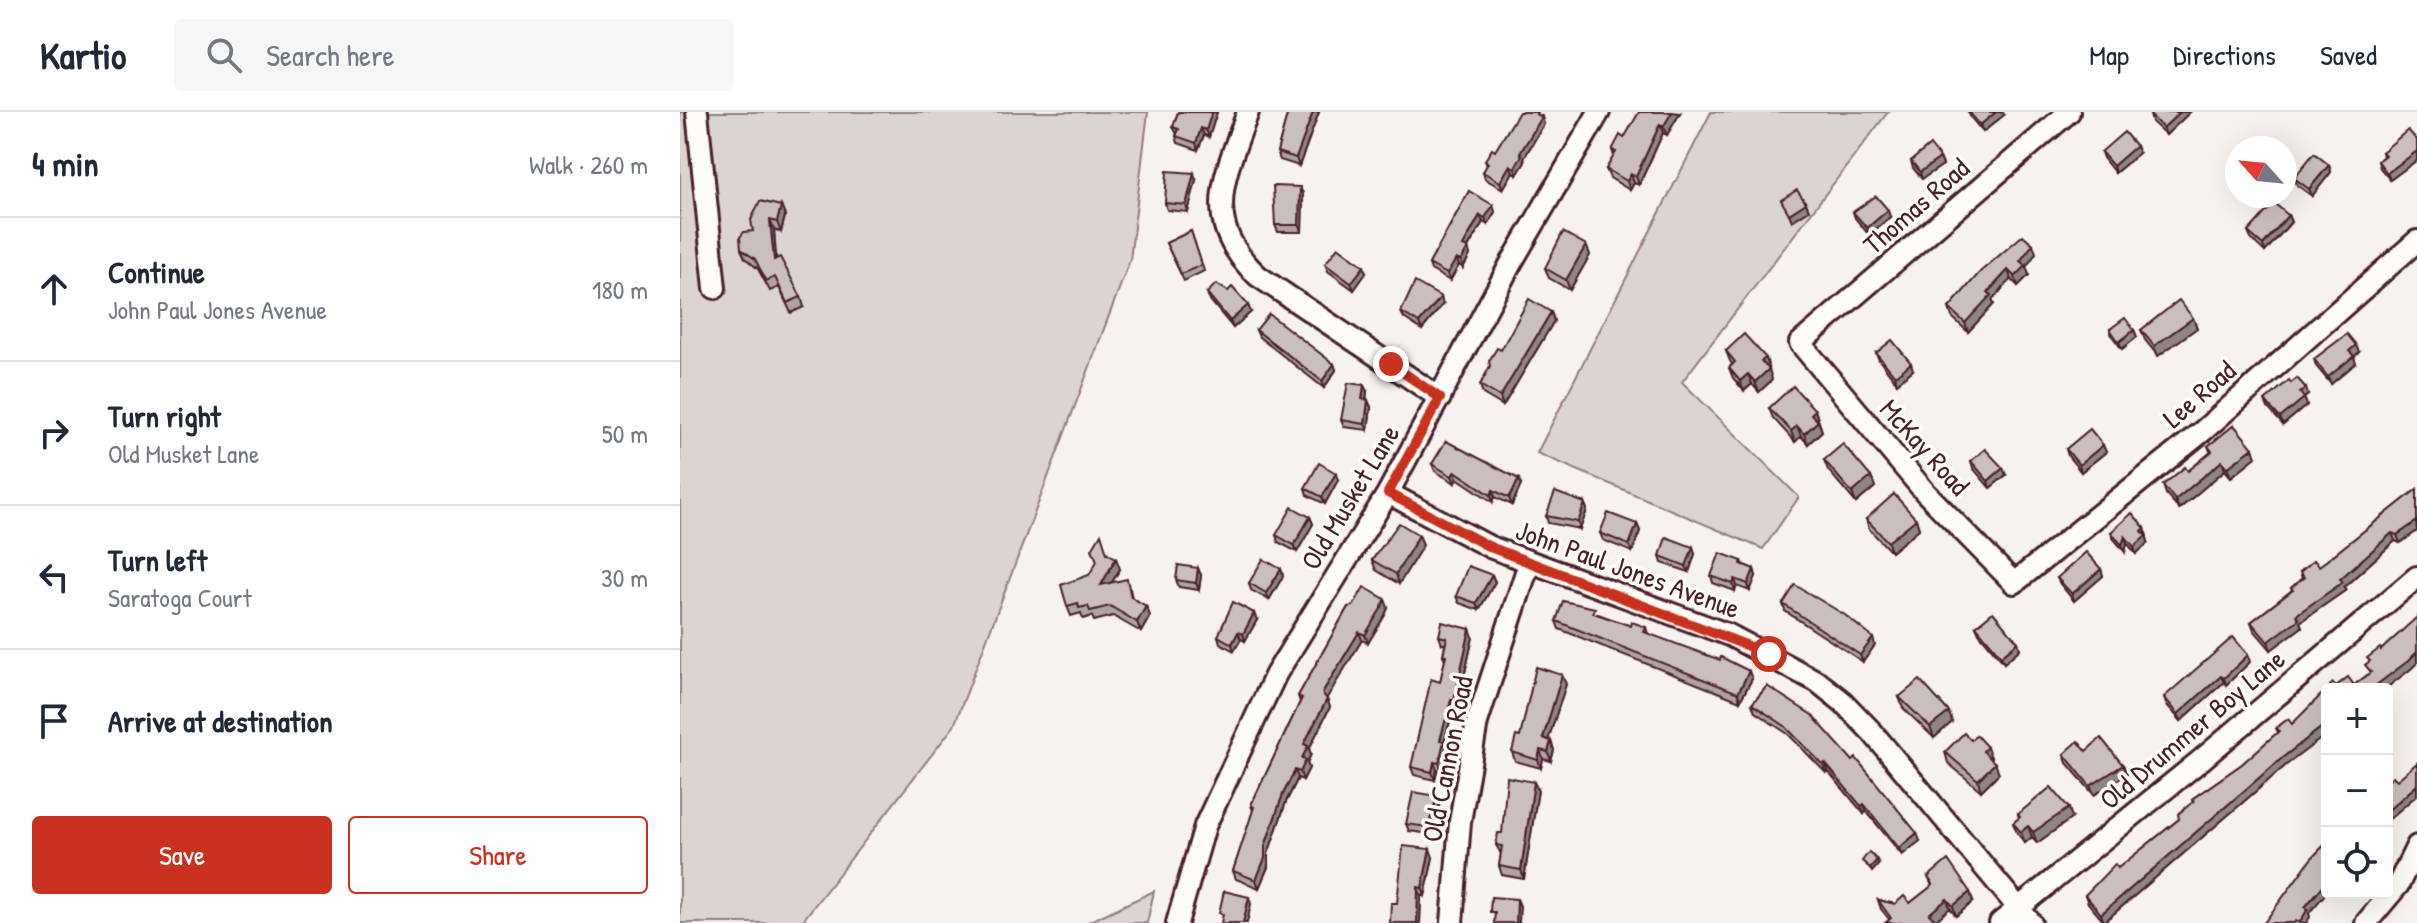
<!DOCTYPE html>
<meta charset="utf-8">
<style>
:root{--surface:#fff;--page:#f6f6f7;--text:#1f2937;--muted:#747a83;--line:#e0e1e3;--accent:#c8321e}
body{margin:0;font-family:"Patrick Hand",sans-serif;background:var(--page);color:var(--text)}
.controls{position:absolute;right:24px;bottom:24px;display:grid;overflow:hidden;border-radius:8px;box-shadow:0 8px 32px #0002}
.controls button{width:72px;height:72px;display:grid;place-items:center;padding:0;border:0;border-bottom:2px solid var(--line);background:var(--surface);color:var(--text);font:40px sans-serif}
.compass{position:absolute;left:1545px;top:24px;width:72px;height:72px;border-radius:50%;background:var(--surface);box-shadow:0 8px 32px #0002;rotate:297deg}
.stop{position:absolute;width:24px;height:24px;margin:-18px;border:6px solid #c8321e;border-radius:50%;background:#fff}
.stop.end{background:#c8321e;border-color:#fff;box-shadow:0 2px 8px #0008}
.list{margin:0;padding:0;list-style:none}
h2{display:flex;justify-content:space-between;align-items:center;height:104px;margin:0;padding:0 32px;font-size:34px}
h2 small{font-size:26px;font-weight:400;color:var(--muted)}
.list li{display:grid;grid-template-columns:52px 1fr auto;gap:24px;align-items:center;box-sizing:border-box;height:144px;padding:0 32px;border-top:2px solid var(--line)}
.list b{display:block;font-size:30px;white-space:nowrap}
.list p{margin:0;font-size:26px;white-space:nowrap;color:var(--muted)}
.list em{font-size:26px;font-style:normal;color:var(--muted)}
.actions{display:flex;gap:16px;padding:24px 32px}
.actions a{flex:1;padding:18px 0;border:2px solid var(--accent);border-radius:8px;text-align:center;font-size:28px;color:var(--accent)}
.actions .main{background:var(--accent);color:#fff}
.icon{flex:none;width:44px;height:44px;fill:none;stroke:currentColor;stroke-width:2;stroke-linecap:round;stroke-linejoin:round}
.map{position:relative;flex:none;width:1737px;height:811px;overflow:hidden}
header{display:flex;align-items:center;gap:48px;box-sizing:border-box;height:112px;padding:0 40px;background:var(--surface);border-bottom:2px solid var(--line)}
header strong{font-size:38px}
nav{display:flex;gap:44px;margin-inline-start:auto;font-size:28px}
.search{width:560px;height:72px;background:var(--page);display:flex;align-items:center;gap:20px;box-sizing:border-box;padding:0 28px;border-radius:8px;color:var(--muted);font-size:30px}
main{display:flex}
aside{flex:1;background:var(--surface)}
.map>svg:first-child{display:block}
.green{fill:#dcd4d2;stroke:#937a7e;stroke-width:2}
.lines{fill:none;stroke-linecap:round;stroke-linejoin:round}
.minor-casing{stroke:#4a1f2b;stroke-width:26}
.minor{stroke:#fdfcf7;stroke-width:20}
.wall{fill:#afa4a3;stroke:#4a1f2b;stroke-width:2}
.shaded-wall{fill:#8e8685;stroke:#4a1f2b;stroke-width:2}
.building{fill:#cbbfbe;stroke:#4a1f2b;stroke-width:2}
.route{stroke:#c8321e;stroke-width:10}
.labels{text-anchor:middle;stroke-width:7;stroke-linejoin:round;paint-order:stroke}
.street-label{font-size:28px;fill:#4a1f2b;stroke:#fdfcf7}
</style>
<header>
<strong>Kartio</strong>
<div class="search"><svg class="icon" aria-label="search" viewBox="0 0 24 24"><circle cx="10" cy="10" r="6"/><path d="M15 15l6 6"/></svg>Search here</div>
<nav><a>Map</a><a>Directions</a><a>Saved</a></nav>
</header>
<main>
<aside>
<h2>4 min<small>Walk · 260 m</small></h2>
<ul class="list">
<li><svg class="icon" aria-label="ahead" viewBox="0 0 24 24"><path d="M12 20V5M6 11l6-6 6 6"/></svg><div><b>Continue</b><p>John Paul Jones Avenue</p></div><em>180 m</em></li>
<li><svg class="icon" aria-label="right" viewBox="0 0 24 24"><path d="M7 20v-9h11M14 6l5 5-5 5"/></svg><div><b>Turn right</b><p>Old Musket Lane</p></div><em>50 m</em></li>
<li><svg class="icon" aria-label="left" viewBox="0 0 24 24"><path d="M17 20v-9H6M10 6l-5 5 5 5"/></svg><div><b>Turn left</b><p>Saratoga Court</p></div><em>30 m</em></li>
<li><svg class="icon" aria-label="arrive" viewBox="0 0 24 24"><path d="M6 21V4h12l-3 4 3 4H6"/></svg><div><b>Arrive at destination</b></div></li>
</ul>
<div class="actions"><a class="main">Save</a><a>Share</a></div>
</aside>
<div class="map">
<svg width="1737" height="811" viewBox="0 0 1737 811">
<rect width="100%" height="100%" fill="#f6f3ef"/>
<filter id="ink" filterUnits="userSpaceOnUse"><feTurbulence type="fractalNoise" baseFrequency=".0125" numOctaves="2"/><feDisplacementMap in="SourceGraphic" scale="16" xChannelSelector="R" yChannelSelector="G"/><feConvolveMatrix kernelMatrix="1 2 1 2 8 2 1 2 1" color-interpolation-filters="sRGB"/></filter>
<g filter="url(#ink)">
<g class="green">
<path d="M0,0H468L450,148L274,614L124,807L127,811H0Z"/>
<path d="M1031,0H1208L1002,270L1119,385L1083,437L857,341Z"/>
<path d="M474,779L467,811H406Z"/>
</g>
<g class="lines">
<defs>
<g id="minor">
<path d="M17,0L35,176"/>
<path d="M568,0C544,65 520,110 578,164L760,286"/>
<path d="M1389,0L1120,231L1245,380L1334,471L1524,318L1737,129"/>
<path d="M708,381L810,435L1049,523L1138,570L1163,590L1192,620L1351,811"/>
<path d="M497,811L525,714L596,562L708,381L830,153L919,0"/>
<path d="M772,811L780,710L797,610L849,451"/>
<path d="M1320,811L1521,648L1737,465"/>
<path d="M1686,811L1718,773L1737,734"/>
</g>
</defs>
<use href="#minor" class="minor-casing"/>
<use href="#minor" class="minor"/>
</g>
<g class="wall">
<path d="M498,0H537L529,25L524,23L518,38L498,31L496,24L497,22L493,15Z"/>
<path d="M608,0H639L619,54L600,48L597,40Z"/>
<path d="M1288,0L1324,3L1303,20L1291,6Z"/>
<path d="M1510,0L1486,23L1472,10L1470,3Z"/>
<path d="M1000,1L987,23L983,21L959,73L954,71L950,78L930,66L926,57L934,44L932,38L944,26Z"/>
<path d="M861,4L864,12L844,46L845,50L837,63L833,60L823,77L805,67L803,60L807,54L805,48L815,39Z"/>
<path d="M1737,28V48L1710,68L1700,56L1698,49L1703,44L1702,40Z"/>
<path d="M1421,40L1459,41L1435,61L1423,46Z"/>
<path d="M1260,46L1263,53L1242,67L1233,56L1231,49Z"/>
<path d="M1649,53L1651,60L1632,84L1617,73L1614,66Z"/>
<path d="M516,68L508,100L487,98L485,91Z"/>
<path d="M789,79L815,100L808,113L803,110L788,136L790,143L783,156L779,153L770,169L751,158L749,152Z"/>
<path d="M623,82L622,120H598L595,113Z"/>
<path d="M101,94L105,104L101,120L94,118L96,147L121,185L124,195L111,201L99,175L90,179L78,157L65,146L61,137L73,119Z"/>
<path d="M1173,100L1210,105L1189,123L1175,106Z"/>
<path d="M1608,103L1611,110L1585,140L1571,127L1568,120Z"/>
<path d="M511,119L524,159L504,169L486,131Z"/>
<path d="M906,133L910,143L890,178L869,166L865,156Z"/>
<path d="M1356,141L1346,155L1349,163L1338,174L1331,167L1312,188L1314,192L1288,220L1272,205L1269,196Z"/>
<path d="M645,152L686,161L674,178L648,159Z"/>
<path d="M527,181L571,200L553,216L529,187Z"/>
<path d="M763,192L742,218L724,206L721,200Z"/>
<path d="M871,200L874,209L823,294L803,282L800,273L821,238Z"/>
<path d="M1513,206L1517,216L1478,244L1465,228L1461,218Z"/>
<path d="M1430,217L1454,218L1457,225L1442,237L1432,224Z"/>
<path d="M576,218L654,252L656,258L644,276L579,225Z"/>
<path d="M1046,239L1089,256L1088,257L1092,268L1079,280L1072,272L1064,279L1053,266L1049,256L1052,252L1050,249Z"/>
<path d="M1679,240L1674,245L1676,251L1651,272L1636,254L1634,247Z"/>
<path d="M1196,241L1233,258L1217,271L1199,248Z"/>
<path d="M1611,271L1628,283L1624,286L1627,293L1603,313L1588,296L1585,289Z"/>
<path d="M687,280L686,287L691,295L688,318L664,315L661,308Z"/>
<path d="M1089,296L1135,298L1142,319L1128,332L1121,324L1115,330L1093,306Z"/>
<path d="M1528,334L1573,336L1576,345L1551,365L1545,358L1499,397L1486,382L1483,373L1508,359L1531,341Z"/>
<path d="M1386,337L1426,340L1401,360L1388,344Z"/>
<path d="M1144,348L1191,365L1195,375L1176,391L1148,358Z"/>
<path d="M1291,349L1326,363L1310,376L1293,356Z"/>
<path d="M752,352L841,373L832,393L815,385L813,390L777,366L775,371L755,359Z"/>
<path d="M658,368L645,392L627,383L625,376Z"/>
<path d="M1737,377V419L1720,431L1715,429L1664,475L1666,478L1620,510L1622,515L1591,538L1574,518L1571,510L1612,478L1611,476L1622,466L1620,460L1639,454L1646,449Z"/>
<path d="M905,391L907,398L900,417L868,411L866,404Z"/>
<path d="M630,405L633,412L617,440L598,430L596,423Z"/>
<path d="M1186,407H1236L1239,417L1211,440L1189,417Z"/>
<path d="M957,412L960,419L952,440L923,428L920,421Z"/>
<path d="M1465,416L1468,431L1456,442L1447,431L1445,440L1433,426L1431,420Z"/>
<path d="M739,423L743,433L719,472L696,458L692,448Z"/>
<path d="M1013,435L1015,442L1009,460L982,451L980,444Z"/>
<path d="M428,441L440,457L432,470L450,477L452,486L466,494L470,504L461,520L433,504L414,509L412,504L403,507L401,501L391,504L387,494L409,463Z"/>
<path d="M1062,449L1064,453L1074,457L1076,464L1070,479L1057,474L1055,479L1033,471L1031,464Z"/>
<path d="M601,457L603,464L589,488L571,478L569,471Z"/>
<path d="M1421,457L1423,464L1394,489L1380,472L1377,466Z"/>
<path d="M521,463L519,478L499,475L496,468Z"/>
<path d="M812,463L815,470L799,498L779,491L776,484Z"/>
<path d="M1103,492L1195,533L1183,550L1105,499Z"/>
<path d="M668,495L708,496L705,503L688,531L682,528L646,586L650,595L629,637L631,642L627,651L629,656L623,668L618,666L606,690L588,742V755L579,776L556,767L553,759L573,699L571,693L620,590L618,584Z"/>
<path d="M918,502L951,514L966,515L968,522L1072,567L1060,589L879,517L876,509Z"/>
<path d="M577,508L565,529L561,527L554,539L540,531L538,524Z"/>
<path d="M1296,514L1338,530L1340,537L1324,551L1299,521Z"/>
<path d="M790,517L793,525L777,596H774L764,630L767,637L762,659L757,658L755,668L734,663L731,655L760,570L765,548L763,543L765,532H762L759,524Z"/>
<path d="M1570,550L1546,573L1544,570L1501,609L1486,592L1484,585Z"/>
<path d="M886,572L868,628L871,629L874,638L871,649L863,647L861,656L835,649L832,640L840,625Z"/>
<path d="M1087,574L1240,729L1222,743L1186,699L1184,702L1148,659L1146,661L1108,622L1075,600L1072,592Z"/>
<path d="M1219,585L1272,610L1254,626L1223,596Z"/>
<path d="M1608,607L1605,654L1424,810L1408,791L1405,783L1499,707L1513,690L1512,687L1562,652L1598,620L1596,616Z"/>
<path d="M1291,628L1311,645L1310,646L1319,661L1301,679L1268,651L1265,640Z"/>
<path d="M1406,639L1443,653L1447,662L1414,683L1387,651L1384,642Z"/>
<path d="M858,678L844,767L822,763L819,754L821,742L816,733L822,721Z"/>
<path d="M757,684L760,691L750,722L729,719L726,712Z"/>
<path d="M1338,702L1392,706L1357,731L1352,725L1345,731L1337,721L1333,711L1339,706Z"/>
<path d="M753,745L745,784H741L740,811H710L717,791Z"/>
<path d="M1248,765L1290,780L1293,790L1276,804L1270,796L1254,810L1209,807L1201,797L1198,788L1215,792L1230,791L1252,774Z"/>
</g>
<g class="shaded-wall">
<path d="M532,0H537L529,25L526,18Z"/>
<path d="M633,0H639L619,54L616,46Z"/>
<path d="M992,0L1000,1L987,23L983,15Z"/>
<path d="M1316,0H1323L1324,3L1303,20L1300,13Z"/>
<path d="M1500,0H1510L1486,23L1483,16Z"/>
<path d="M862,5L864,12L844,46L845,50L837,63L835,56L840,41Z"/>
<path d="M980,12L983,21L959,73L956,64Z"/>
<path d="M521,16L524,23L518,38L516,31Z"/>
<path d="M1456,34L1459,41L1435,61L1433,54Z"/>
<path d="M1737,39V48L1710,68L1707,61Z"/>
<path d="M1260,46L1263,53L1242,67L1240,60Z"/>
<path d="M830,53L833,60L823,77L820,70Z"/>
<path d="M1649,53L1651,60L1632,84L1629,77Z"/>
<path d="M514,61L516,68L508,100L506,93Z"/>
<path d="M951,62L954,71L950,78L947,69Z"/>
<path d="M620,75L623,82L622,120L619,113Z"/>
<path d="M1126,91L1129,98L1112,109L1109,102Z"/>
<path d="M813,93L815,100L808,113L805,106Z"/>
<path d="M101,94L105,104L101,120L97,110Z"/>
<path d="M1208,98L1210,105L1189,123L1187,116Z"/>
<path d="M800,103L803,110L785,141L783,134Z"/>
<path d="M1608,103L1611,110L1585,140L1583,133Z"/>
<path d="M90,108L94,118L97,158L94,148Z"/>
<path d="M1353,132L1356,141L1346,155L1349,163L1338,174L1335,165L1340,149Z"/>
<path d="M906,133L910,143L890,178L886,168Z"/>
<path d="M788,136L790,143L783,156L781,149Z"/>
<path d="M776,147L779,153L770,169L767,162Z"/>
<path d="M684,154L686,161L674,178L671,171Z"/>
<path d="M1328,158L1331,167L1312,188L1314,192L1288,220L1285,211L1308,180Z"/>
<path d="M761,185L763,192L742,218L739,211Z"/>
<path d="M568,193L571,200L553,216L550,209Z"/>
<path d="M871,200L874,209L823,294L820,285Z"/>
<path d="M1513,206L1517,216L1478,244L1474,234Z"/>
<path d="M1454,218L1457,225L1442,237L1439,230Z"/>
<path d="M1676,233L1679,240L1674,245L1676,251L1651,272L1648,265L1669,239Z"/>
<path d="M1086,246L1089,256L1085,260L1081,249Z"/>
<path d="M1231,251L1233,258L1217,271L1215,264Z"/>
<path d="M654,252L656,258L644,276L642,269Z"/>
<path d="M1089,257L1092,268L1079,280L1075,270Z"/>
<path d="M1068,262L1072,272L1064,279L1060,269Z"/>
<path d="M684,273L687,280L685,294L682,287Z"/>
<path d="M1626,276L1628,283L1624,286L1627,293L1603,313L1600,306L1620,281Z"/>
<path d="M688,288L691,295L688,318L685,312Z"/>
<path d="M1135,298L1138,308L1135,312L1131,302Z"/>
<path d="M1138,309L1142,319L1128,332L1124,322Z"/>
<path d="M1117,314L1121,324L1115,330L1111,319Z"/>
<path d="M1423,333L1426,340L1401,360L1399,353Z"/>
<path d="M1573,336L1576,345L1551,365L1547,356Z"/>
<path d="M1542,349L1545,358L1499,397L1495,388Z"/>
<path d="M1323,356L1326,363L1310,376L1308,369Z"/>
<path d="M775,359L777,366L775,371L772,364Z"/>
<path d="M656,361L658,368L645,392L642,385Z"/>
<path d="M1191,365L1195,375L1176,391L1172,381Z"/>
<path d="M839,367L841,373L832,393L829,386Z"/>
<path d="M813,378L815,385L813,390L811,383Z"/>
<path d="M905,391L907,398L900,417L898,410Z"/>
<path d="M630,405L633,412L617,440L614,433Z"/>
<path d="M1236,407L1239,417L1211,440L1208,430Z"/>
<path d="M1737,409V419L1720,431L1717,423Z"/>
<path d="M957,412L960,419L952,440L949,433Z"/>
<path d="M1465,416L1468,431L1456,442L1454,435L1462,419Z"/>
<path d="M1712,421L1715,429L1664,475L1666,478L1620,510L1622,515L1591,538L1588,530L1616,503L1660,467Z"/>
<path d="M739,423L743,433L719,472L716,462Z"/>
<path d="M1445,424L1447,431L1445,440L1442,433Z"/>
<path d="M1013,435L1015,442L1009,460L1006,454Z"/>
<path d="M436,446L440,457L424,483L421,473Z"/>
<path d="M518,456L521,463L519,478L516,471Z"/>
<path d="M601,457L603,464L589,488L586,481Z"/>
<path d="M1074,457L1076,464L1070,479L1068,472Z"/>
<path d="M1421,457L1423,464L1394,489L1392,482Z"/>
<path d="M812,463L815,470L799,498L796,491Z"/>
<path d="M1055,467L1057,474L1055,479L1053,472Z"/>
<path d="M705,487L708,496L705,503L688,531L685,523Z"/>
<path d="M466,494L470,504L461,520L457,510Z"/>
<path d="M574,501L577,508L565,529L563,522Z"/>
<path d="M790,517L793,525L777,596L774,588Z"/>
<path d="M558,520L561,527L554,539L552,532Z"/>
<path d="M679,520L682,528L645,589L642,581Z"/>
<path d="M1193,526L1195,533L1183,550L1180,543Z"/>
<path d="M1338,530L1340,537L1324,551L1321,544Z"/>
<path d="M1737,540V551L1731,557L1705,577H1691Z"/>
<path d="M1568,543L1570,550L1546,573L1544,566Z"/>
<path d="M1069,559L1072,567L1060,589L1058,581Z"/>
<path d="M882,563L886,572L866,635L863,626Z"/>
<path d="M1541,564L1544,570L1501,609L1498,602Z"/>
<path d="M647,587L650,595L629,637L631,642L627,651L629,656L623,668L620,660L624,632Z"/>
<path d="M771,588L774,596L764,630L767,637L762,659L759,651L760,628Z"/>
<path d="M1269,600L1272,610L1254,626L1250,615Z"/>
<path d="M1647,611V622L1605,654L1424,810L1421,802L1602,646Z"/>
<path d="M871,629L874,638L871,649L868,640Z"/>
<path d="M1307,635L1311,645L1307,649L1303,639Z"/>
<path d="M860,638L863,647L861,656L858,648Z"/>
<path d="M754,650L757,658L755,668L752,660Z"/>
<path d="M1145,651L1148,659L1146,661L1143,653Z"/>
<path d="M1315,651L1319,661L1301,679L1298,668Z"/>
<path d="M1443,653L1447,662L1414,683L1410,674Z"/>
<path d="M615,658L618,666L606,690L588,742V755L579,776L576,768L585,734L603,682Z"/>
<path d="M854,670L858,678L844,767L841,758Z"/>
<path d="M1737,673V683L1707,709V699Z"/>
<path d="M757,684L760,691L750,722L748,715Z"/>
<path d="M1184,692L1186,699L1184,702L1181,694Z"/>
<path d="M1389,696L1392,706L1357,731L1353,720Z"/>
<path d="M1348,714L1352,725L1345,731L1341,720Z"/>
<path d="M1237,721L1240,729L1222,743L1219,736Z"/>
<path d="M750,737L753,745L745,784L742,776Z"/>
<path d="M1197,748L1199,752L1192,760L1190,756Z"/>
<path d="M1647,769V780L1629,801L1630,805L1626,811H1619L1625,795Z"/>
<path d="M738,775L741,784L740,811H737Z"/>
<path d="M1290,780L1293,790L1276,804L1273,794Z"/>
<path d="M569,785L571,792L567,811H563Z"/>
<path d="M837,787L840,794L839,811H836Z"/>
<path d="M1267,787L1270,796L1254,810L1255,811H1249V802Z"/>
</g>
<g class="building">
<path d="M498,0H532L526,18L521,16L516,31L496,24L499,17L493,15Z"/>
<path d="M608,0H633L616,46L597,40Z"/>
<path d="M839,0H857L856,2L862,5L840,41L842,43L835,56L830,53L820,70L803,60L808,51L805,48L812,37L815,39Z"/>
<path d="M959,0H992L983,15L980,12L956,64L951,62L947,69L926,57L936,40L932,38L940,23L944,26Z"/>
<path d="M1289,0H1316L1300,13Z"/>
<path d="M1472,0H1500L1483,16L1470,3Z"/>
<path d="M1728,18L1737,28V39L1707,61L1698,49L1705,43L1702,40Z"/>
<path d="M1444,20L1456,34L1433,54L1421,40Z"/>
<path d="M1250,33L1260,46L1240,60L1231,49Z"/>
<path d="M1634,41L1649,53L1629,77L1614,66Z"/>
<path d="M487,59L514,61L506,93L485,91Z"/>
<path d="M593,74L620,75L619,113H595Z"/>
<path d="M1117,78L1126,91L1109,102L1101,88Z"/>
<path d="M789,79L813,93L805,106L800,103L783,134L788,136L781,149L776,147L767,162L749,152Z"/>
<path d="M1196,84L1208,98L1187,116L1173,100Z"/>
<path d="M80,89L101,94L97,110L90,108L94,148L100,145L121,185L107,191L95,165L86,169L75,147L61,137L60,125L64,120L73,119L71,108Z"/>
<path d="M1594,91L1608,103L1583,133L1568,120Z"/>
<path d="M511,119L522,153L501,162L486,131Z"/>
<path d="M883,120L906,133L886,168L865,156Z"/>
<path d="M1343,123L1353,132L1340,149L1346,154L1335,165L1328,158L1308,180L1311,183L1285,211L1269,196L1300,160Z"/>
<path d="M658,135L684,154L671,171L645,152Z"/>
<path d="M735,170L761,185L739,211L721,200Z"/>
<path d="M536,172L548,179L552,175L568,193L550,209L527,181Z"/>
<path d="M849,187L871,200L820,285L800,273L810,254L809,249L817,236L821,238Z"/>
<path d="M1499,188L1513,206L1474,234L1461,218Z"/>
<path d="M589,202L654,252L642,269L576,218Z"/>
<path d="M1445,206L1454,218L1439,230L1430,217Z"/>
<path d="M1064,222L1086,246L1081,249L1089,257L1075,270L1068,262L1060,269L1049,256L1055,250L1046,239Z"/>
<path d="M1667,222L1676,233L1669,239L1674,244L1648,265L1634,247Z"/>
<path d="M1212,228L1231,251L1215,264L1196,241Z"/>
<path d="M1617,266L1626,276L1620,281L1624,286L1600,306L1585,289L1609,268L1611,271Z"/>
<path d="M668,271L684,273L682,287L688,288L685,312L661,308Z"/>
<path d="M1113,274L1135,298L1131,302L1138,309L1124,322L1117,314L1111,319L1089,296Z"/>
<path d="M1554,313L1573,336L1547,356L1542,349L1495,388L1483,373L1505,355L1508,359L1532,339L1528,334Z"/>
<path d="M1410,317L1423,333L1399,353L1386,337Z"/>
<path d="M766,329L839,367L829,386L813,378L811,383L775,359L772,364L752,352Z"/>
<path d="M1163,332L1191,365L1172,381L1144,348Z"/>
<path d="M1305,337L1323,356L1308,369L1291,349Z"/>
<path d="M639,351L656,361L642,385L625,376Z"/>
<path d="M1737,377V409L1717,423L1712,421L1660,467L1663,470L1616,503L1619,507L1588,530L1571,510L1613,478L1611,476L1624,465L1620,460L1634,448L1639,454L1646,449Z"/>
<path d="M875,380L905,391L898,410L866,404Z"/>
<path d="M1214,382L1236,407L1208,430L1186,407Z"/>
<path d="M612,395L630,405L614,433L596,423Z"/>
<path d="M928,401L957,412L949,433L920,421Z"/>
<path d="M1452,401L1465,416L1462,419L1466,424L1454,435L1445,424L1442,433L1431,420Z"/>
<path d="M719,411L739,423L716,462L692,448Z"/>
<path d="M421,422L427,441L436,446L421,473L447,467L451,485L466,494L457,510L430,494L410,499L408,494L399,496L398,491L387,494L381,473L409,463L417,449L412,437Z"/>
<path d="M986,425L1013,435L1006,454L980,444Z"/>
<path d="M1406,440L1421,457L1392,482L1377,466Z"/>
<path d="M1040,441L1062,449L1061,452L1074,457L1068,472L1055,467L1053,472L1031,464Z"/>
<path d="M583,447L601,457L586,481L569,471Z"/>
<path d="M498,453L518,456L516,471L496,468Z"/>
<path d="M788,454L812,463L796,491L776,484Z"/>
<path d="M1115,473L1165,503L1193,526L1180,543L1103,492Z"/>
<path d="M684,475L705,487L702,495L685,523L679,520L642,581L647,587L624,632L628,634L622,646L626,648L620,660L615,658L603,682L585,734V746L576,768L553,759L574,695L571,693L622,586L618,584L668,495L673,494Z"/>
<path d="M883,489L915,496L913,501L951,514L952,510L966,515L964,520L1040,548L1041,545L1069,559L1058,581L876,509Z"/>
<path d="M553,490L574,501L563,522L558,520L552,532L538,524Z"/>
<path d="M1313,500L1338,530L1321,544L1296,514Z"/>
<path d="M1737,505V540L1728,549L1691,577H1647L1653,571L1656,574L1668,565L1674,573L1691,560L1685,553L1690,549L1687,546L1700,536L1701,538Z"/>
<path d="M762,510L790,517L774,588H771L760,628L764,629L759,651L754,650L752,660L731,655L751,567L760,570L766,543H763L767,526L759,524Z"/>
<path d="M1553,525L1568,543L1544,566L1541,564L1498,602L1484,585Z"/>
<path d="M856,555L882,563L863,626L871,629L868,640L860,638L858,648L832,640L836,624L840,625Z"/>
<path d="M1240,568L1269,600L1250,615L1219,585Z"/>
<path d="M1087,574L1132,603L1173,649L1176,646L1237,721L1219,736L1184,692L1181,694L1145,651L1143,653L1105,614L1072,592Z"/>
<path d="M1647,577V611L1602,646L1421,802L1405,783L1435,752L1438,756L1499,707L1498,702L1514,689L1512,687L1562,652L1599,619L1596,616L1608,607L1612,612Z"/>
<path d="M1284,621L1291,628L1296,623L1307,635L1303,639L1315,651L1298,668L1265,640Z"/>
<path d="M1421,626L1443,653L1410,674L1384,642L1398,629L1406,639Z"/>
<path d="M1737,651V673L1707,699V669L1713,664L1717,668Z"/>
<path d="M827,665L854,670L841,758L819,754L822,734L816,733L818,721H822Z"/>
<path d="M1371,675L1389,696L1353,720L1348,714L1341,720L1333,711L1340,705L1338,702Z"/>
<path d="M733,680L757,684L748,715L726,712Z"/>
<path d="M1647,730V769L1625,795L1628,797L1619,811L1616,809L1614,811H1584L1631,747Z"/>
<path d="M723,734L750,737L742,776L738,775L737,811H710L711,791H717Z"/>
<path d="M1189,740L1197,748L1190,756L1182,749Z"/>
<path d="M1268,748L1290,780L1273,794L1267,787L1249,802L1254,807L1248,811H1205L1211,806L1198,788L1215,792L1224,784L1230,791L1253,773L1248,765Z"/>
<path d="M544,779L569,785L563,811H541L543,802L539,801Z"/>
<path d="M811,785L837,787L836,811H814L815,800H810Z"/>
</g>
</g>
<g class="lines" filter="url(#ink)">
<path class="route" d="M711,252L760,286L708,381L810,435L1089,542"/>
</g>
<g class="labels">
<g class="street-label">
<text transform="translate(1236 94) rotate(-41)" y="10">Thomas Road</text>
<text transform="translate(1519 282) rotate(-41)" y="10">Lee Road</text>
<text transform="translate(1245 335) rotate(48)" y="10">McKay Road</text>
<text transform="translate(670 385) rotate(-59)" y="10">Old Musket Lane</text>
<text transform="translate(948 457) rotate(20)" y="10">John Paul Jones Avenue</text>
<text transform="translate(1512 617) rotate(-40)" y="10">Old Drummer Boy Lane</text>
<text transform="translate(767 647) rotate(-79)" y="10">Old Cannon Road</text>
</g>
</g>
</svg>
<div class="controls">
<button>+</button>
<button>−</button>
<button><svg class="icon" aria-label="locate" viewBox="0 0 24 24"><circle cx="12" cy="12" r="6"/><path d="M12 2v4M12 18v4M2 12h4M18 12h4"/></svg></button>
</div>
<svg class="compass" viewBox="-18 -18 36 36"><path d="M0-13l5 13h-10z" fill="#e53935"/><path d="M0 13l5-13h-10z" fill="#747a83"/></svg>
<div class="stop" style="left:1089px;top:542px"></div>
<div class="stop end" style="left:711px;top:252px"></div>
</div>
</main>
